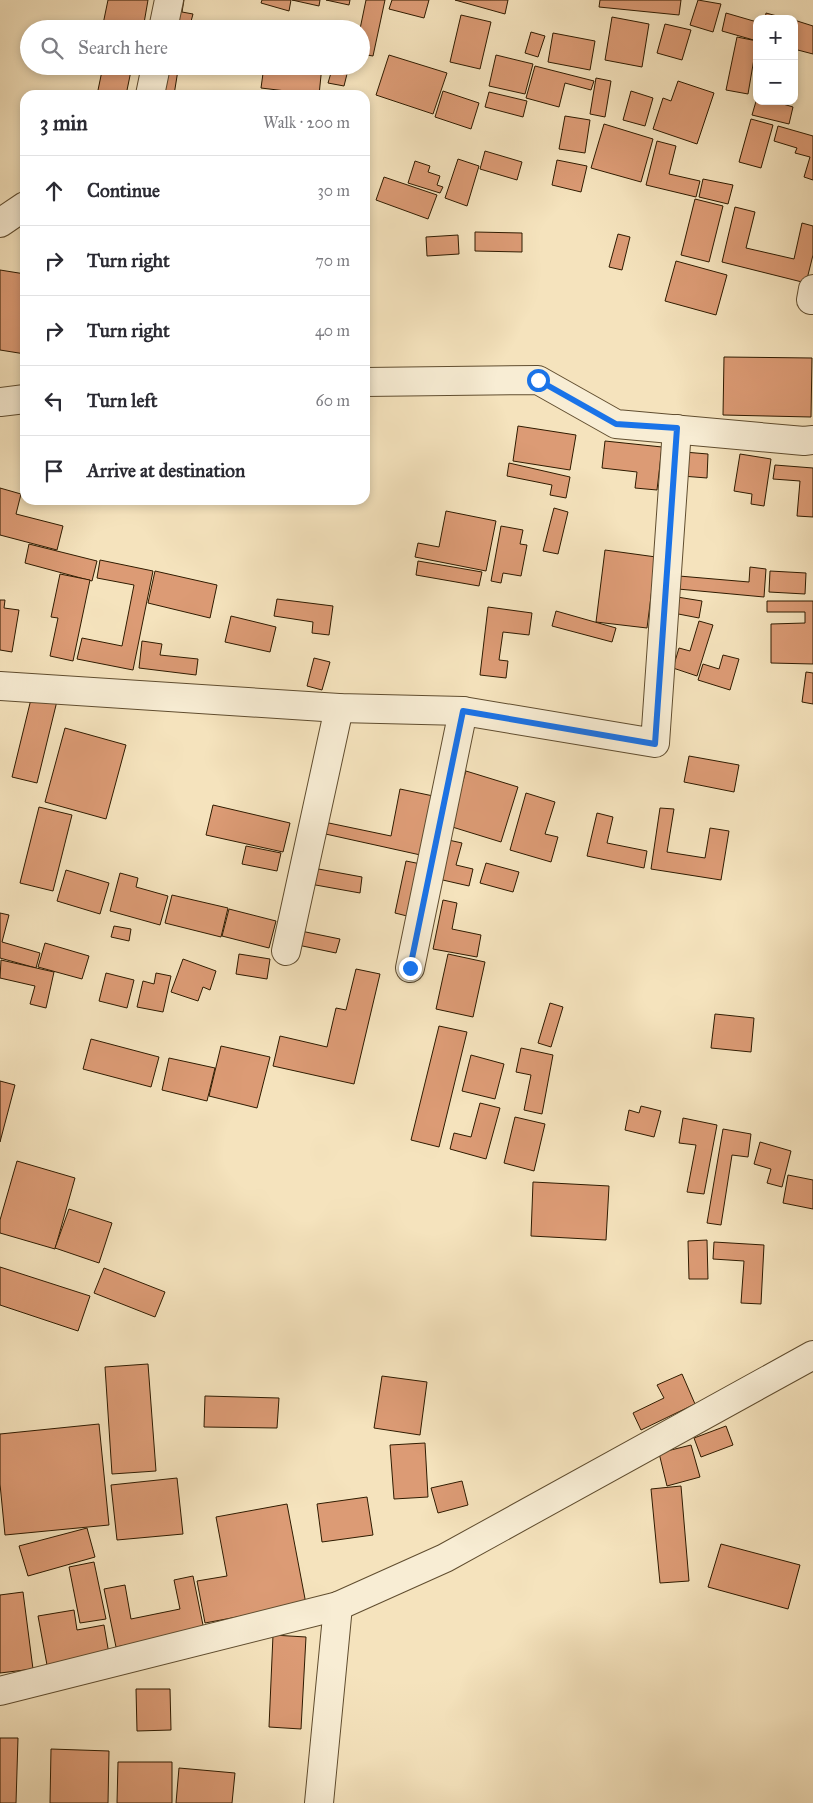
<!DOCTYPE html>
<meta charset="utf-8">
<style>
:root{--surface:#fff;--page:#f2f2f3;--text:#2b2b33;--muted:#7c7c81;--line:#e1e1e2}
body{margin:0;font-family:"IM FELL Great Primer",serif;background:var(--page);color:var(--text)}
.controls{position:absolute;right:15px;top:15px;display:grid;overflow:hidden;border-radius:10px;box-shadow:0 2px 8px #0003}
.controls button{width:45px;height:45px;display:grid;place-items:center;padding:0;border:0;border-bottom:1px solid var(--line);background:var(--surface);color:var(--text);font:25px sans-serif}
.stop{position:absolute;width:15px;height:15px;margin:-11px;border:4px solid #1a73e8;border-radius:50%;background:#fff}
.stop.end{background:#1a73e8;border-color:#fff;box-shadow:0 1px 5px #0008}
.list{margin:0;padding:0;list-style:none}
h2{display:flex;justify-content:space-between;align-items:center;height:65px;margin:0;padding:0 20px;font-size:21px}
h2 small{font-size:16px;font-weight:400;color:var(--muted)}
.list li{display:grid;grid-template-columns:32px 1fr auto;gap:15px;align-items:center;box-sizing:border-box;height:70px;padding:0 20px;border-top:1px solid var(--line)}
.list b{display:block;font-size:19px;white-space:nowrap}
.list em{font-size:16px;font-style:normal;color:var(--muted)}
.icon{flex:none;width:28px;height:28px;fill:none;stroke:currentColor;stroke-width:2;stroke-linecap:round;stroke-linejoin:round}
.map{position:relative;flex:none;width:813px;height:1803px;overflow:hidden}
.search{position:absolute;background:var(--surface);box-shadow:0 2px 8px #0003;left:20px;top:20px;width:350px;height:55px;display:flex;align-items:center;gap:12px;box-sizing:border-box;padding:0 18px;border-radius:28px;color:var(--muted);font-size:19px}
.panel{position:absolute;background:var(--surface);box-shadow:0 2px 8px #0003;left:20px;top:90px;width:350px;height:415px;border-radius:15px}
.map>svg:first-child{display:block}
.building{fill:#dc9b75;stroke:#2f1b00}
.lines{fill:none;stroke-linecap:round;stroke-linejoin:round}
.minor-casing{stroke:#604d2f;stroke-width:30}
.minor{stroke:#f8edd4;stroke-width:28}
.route{stroke:#1a73e8;stroke-width:6}
</style>
<div class="map">
<svg width="813" height="1803" viewBox="0 0 813 1803">
<rect width="100%" height="100%" fill="#f5e3bd"/>
<filter id="stains"><feTurbulence type="fractalNoise" baseFrequency=".004" numOctaves="4"/><feColorMatrix values="0 0 0 0 .2 0 0 0 0 .09 0 0 0 0 .02 0 0 0 .5 -.17"/></filter>
<radialGradient id="worn" r=".72"><stop offset=".6" stop-color="#630" stop-opacity="0"/><stop offset="1" stop-color="#630" stop-opacity=".3"/></radialGradient>
<g class="building">
<path d="M108,0H148L143,29H102Z"/>
<path d="M173,0H184L182,12L193,14L189,29H167Z"/>
<path d="M262,0H291L289,11L261,3Z"/>
<path d="M292,0H320L319,6Z"/>
<path d="M326,0H350L349,5Z"/>
<path d="M366,0H385L373,56L361,54L360,29Z"/>
<path d="M392,0H429L424,18L389,9Z"/>
<path d="M455,0H508L505,14Z"/>
<path d="M600,0H681L679,15L599,7Z"/>
<path d="M698,0L721,4L713,32L690,25Z"/>
<path d="M726,13L757,22V41L722,31Z"/>
<path d="M766,13L788,19H765Z"/>
<path d="M461,15L491,22L480,69L450,62Z"/>
<path d="M612,17L649,24L642,67L605,60Z"/>
<path d="M794,20L813,26V54L794,49Z"/>
<path d="M665,24L691,30L682,60L657,53Z"/>
<path d="M531,32L545,36L538,57L525,53Z"/>
<path d="M553,33L595,41L590,70L548,62Z"/>
<path d="M737,37L757,41L748,94L726,90Z"/>
<path d="M389,55L447,73L433,114L376,95Z"/>
<path d="M496,55L533,64L525,94L489,86Z"/>
<path d="M103,66H132L126,95H97Z"/>
<path d="M160,66L178,70L174,95H155Z"/>
<path d="M264,66H322L319,95L261,88Z"/>
<path d="M333,66H349L344,86L328,83Z"/>
<path d="M535,66L594,81L591,90L565,83L559,107L526,98Z"/>
<path d="M596,78L611,81L605,117L590,114Z"/>
<path d="M678,81L714,93L697,144L653,129L663,98L671,101Z"/>
<path d="M443,91L479,103L471,129L435,117Z"/>
<path d="M631,91L653,98L645,126L623,120Z"/>
<path d="M489,92L527,101L523,117L485,107Z"/>
<path d="M757,98V101H773L793,107L789,124L752,115Z"/>
<path d="M565,116L590,120L585,153L559,149Z"/>
<path d="M751,119L773,125L761,168L739,162Z"/>
<path d="M604,124L653,139L641,182L591,168Z"/>
<path d="M778,126L813,136V180L804,177L810,157L795,153L797,148L774,141Z"/>
<path d="M657,141L676,146L669,174L700,181L696,197L646,185Z"/>
<path d="M485,151L522,162L517,180L480,169Z"/>
<path d="M458,159L479,166L467,206L445,198Z"/>
<path d="M557,160L587,166L581,192L552,185Z"/>
<path d="M415,161L430,166L428,172L440,176L437,185L443,187L440,193L408,183Z"/>
<path d="M384,177L437,195L428,219L376,200Z"/>
<path d="M703,179L733,185L728,204L699,197Z"/>
<path d="M695,199L723,206L709,262L681,255Z"/>
<path d="M735,207L755,212L746,248L794,259L802,223L813,226V255L806,283L722,262Z"/>
<path d="M475,232L522,233V252L475,251Z"/>
<path d="M618,234L630,237L622,270L609,267Z"/>
<path d="M458,235L459,254L427,256L426,237Z"/>
<path d="M676,261L727,275L716,315L665,301Z"/>
<path d="M0,270L25,274V354L0,350Z"/>
<path d="M724,357L812,358L811,417L723,415Z"/>
<path d="M518,426L576,435L570,470L513,461Z"/>
<path d="M605,441L662,447L657,490L635,488L637,472L602,468Z"/>
<path d="M684,452L708,454L707,478L682,476Z"/>
<path d="M740,454L771,459L764,506L751,504L752,494L734,491Z"/>
<path d="M509,463L570,477L566,498L550,495L552,485L507,476Z"/>
<path d="M775,465L813,468V517L797,516L800,481L773,479Z"/>
<path d="M0,488L21,494L16,514L63,526L57,550L0,535Z"/>
<path d="M554,508L568,512L558,554L543,551Z"/>
<path d="M446,511L496,521L486,571L415,557L418,543L439,547Z"/>
<path d="M501,526L523,530L520,544L527,545L521,576L503,573L501,583L491,581Z"/>
<path d="M29,544L97,561L92,581L25,563Z"/>
<path d="M605,550L656,557L647,628L596,622Z"/>
<path d="M100,560L153,571L133,670L77,659L82,638L122,646L134,585L97,578Z"/>
<path d="M418,561L482,572L479,586L416,575Z"/>
<path d="M750,567L766,569L764,597L678,589L679,576L749,582Z"/>
<path d="M155,571L217,585L210,618L148,603Z"/>
<path d="M770,571L806,573L805,594L769,592Z"/>
<path d="M60,574L90,580L73,661L50,656L58,618L51,617Z"/>
<path d="M671,596L702,601L699,618L668,612Z"/>
<path d="M277,599L333,606L329,635L312,633L313,622L274,616Z"/>
<path d="M0,600H5L4,608L19,610L12,652L0,650Z"/>
<path d="M767,601H813V664L771,663V624L805,623V612H767Z"/>
<path d="M488,607L532,613L529,635L503,632L499,660L508,661L506,678L480,675Z"/>
<path d="M556,611L616,628L612,642L552,626Z"/>
<path d="M231,616L276,627L270,652L225,642Z"/>
<path d="M699,621L713,625L697,676L673,668L679,648L690,651Z"/>
<path d="M142,641L162,644L160,655L198,659L196,675L139,668Z"/>
<path d="M723,655L739,659L730,690L698,680L703,664L719,669Z"/>
<path d="M314,658L330,662L322,690L307,686Z"/>
<path d="M806,672L813,673V704L802,702Z"/>
<path d="M32,695L57,701L37,783L12,777Z"/>
<path d="M65,728L126,745L106,819L45,802Z"/>
<path d="M689,756L739,765L734,792L684,782Z"/>
<path d="M466,771L518,787L501,842L449,826Z"/>
<path d="M400,789L438,797L425,856L321,833L324,822L391,836Z"/>
<path d="M526,793L555,802L545,834L558,837L551,862L510,850Z"/>
<path d="M213,805L290,823L283,852L206,835Z"/>
<path d="M39,807L72,815L53,891L20,883Z"/>
<path d="M660,808L674,809L667,852L705,858L710,828L729,831L721,880L651,869Z"/>
<path d="M597,813L613,817L607,843L647,851L644,868L587,856Z"/>
<path d="M444,839L462,843L456,865L473,869L469,886L434,878Z"/>
<path d="M246,846L281,853L277,871L242,864Z"/>
<path d="M406,861L426,865L415,918L395,913Z"/>
<path d="M486,863L519,872L513,892L480,883Z"/>
<path d="M313,868L362,877L360,893L310,884Z"/>
<path d="M66,870L109,883L100,914L57,901Z"/>
<path d="M120,873L138,878L136,887L168,896L160,925L110,911Z"/>
<path d="M172,895L228,908L221,937L165,923Z"/>
<path d="M443,900L457,903L452,929L481,935L477,957L433,949Z"/>
<path d="M229,909L276,921L269,948L222,936Z"/>
<path d="M0,913L9,915L2,942L40,953L36,968L0,958Z"/>
<path d="M114,926L131,929L129,941L111,937Z"/>
<path d="M296,930L340,939L336,953L293,944Z"/>
<path d="M45,943L89,956L82,979L38,967Z"/>
<path d="M239,954L270,959L267,979L236,974Z"/>
<path d="M448,954L485,962L473,1017L436,1009Z"/>
<path d="M183,959L216,971L210,990L203,987L198,1001L171,992Z"/>
<path d="M1,960L54,972L46,1008L30,1004L35,986L0,978Z"/>
<path d="M356,969L380,974L354,1084L273,1066L280,1036L327,1047L336,1008L346,1010Z"/>
<path d="M106,973L134,980L127,1008L99,1001Z"/>
<path d="M156,973L171,976L163,1012L137,1007L143,981L154,984Z"/>
<path d="M550,1003L563,1007L551,1047L538,1043Z"/>
<path d="M715,1014L754,1018L751,1052L711,1048Z"/>
<path d="M439,1026L467,1032L439,1147L411,1140Z"/>
<path d="M91,1039L159,1057L151,1087L83,1069Z"/>
<path d="M221,1046L270,1057L257,1108L209,1096Z"/>
<path d="M521,1048L553,1055L542,1114L524,1110L531,1075L516,1072Z"/>
<path d="M471,1055L504,1064L495,1099L462,1091Z"/>
<path d="M169,1058L215,1068L207,1101L162,1090Z"/>
<path d="M0,1081L15,1085L0,1142Z"/>
<path d="M480,1103L500,1108L486,1159L450,1149L454,1133L471,1137Z"/>
<path d="M641,1106L661,1111L654,1137L625,1130L629,1110L639,1113Z"/>
<path d="M515,1117L545,1124L534,1171L504,1163Z"/>
<path d="M683,1118L717,1125L704,1194L687,1192L696,1145L679,1143Z"/>
<path d="M723,1129L751,1134L748,1157L732,1155L721,1225L707,1223Z"/>
<path d="M760,1142L791,1151L782,1187L767,1183L771,1169L754,1164Z"/>
<path d="M17,1161L75,1178L55,1249L0,1233V1220Z"/>
<path d="M788,1175L813,1180V1209L783,1203Z"/>
<path d="M533,1182L609,1186L606,1240L531,1236Z"/>
<path d="M69,1209L112,1223L99,1263L55,1248Z"/>
<path d="M707,1240L708,1279H689L688,1241Z"/>
<path d="M714,1242L764,1245L761,1304L741,1303L744,1261L713,1259Z"/>
<path d="M0,1267L90,1296L78,1331L0,1305Z"/>
<path d="M104,1268L165,1292L155,1317L94,1293Z"/>
<path d="M148,1364L156,1471L112,1474L105,1367Z"/>
<path d="M682,1374L695,1404L641,1430L633,1413L664,1398L657,1385Z"/>
<path d="M382,1376L427,1382L420,1435L374,1428Z"/>
<path d="M205,1396L279,1398L277,1428L204,1427Z"/>
<path d="M99,1424L109,1525L5,1535L0,1484V1434Z"/>
<path d="M726,1426L733,1445L701,1457L694,1438Z"/>
<path d="M425,1443L428,1497L394,1499L390,1445Z"/>
<path d="M691,1445L700,1477L667,1486L659,1453Z"/>
<path d="M177,1478L183,1534L117,1540L111,1485Z"/>
<path d="M462,1481L468,1505L438,1513L431,1488Z"/>
<path d="M681,1486L689,1581L660,1583L651,1489Z"/>
<path d="M367,1497L373,1535L322,1542L317,1504Z"/>
<path d="M287,1504L306,1604L205,1623L197,1581L227,1576L216,1517Z"/>
<path d="M87,1528L95,1557L28,1576L19,1546Z"/>
<path d="M721,1544L800,1565L788,1609L708,1587Z"/>
<path d="M94,1562L106,1619L80,1623L69,1567Z"/>
<path d="M193,1576L204,1630L116,1647L104,1589L125,1585L131,1619L180,1609L174,1580Z"/>
<path d="M23,1592L33,1669L0,1673V1595Z"/>
<path d="M74,1610L77,1630L104,1625L109,1654L47,1665L38,1616Z"/>
<path d="M273,1635L306,1637L301,1729L269,1727Z"/>
<path d="M136,1689H170L171,1730L137,1731Z"/>
<path d="M0,1738H18L16,1803H0Z"/>
<path d="M51,1749L109,1751L108,1803H50Z"/>
<path d="M118,1762H172V1803H117Z"/>
<path d="M179,1768L235,1773L232,1803H176Z"/>
</g>
<g class="lines">
<defs>
<g id="minor">
<path d="M163,29L169,0"/>
<path d="M150,95L156,66"/>
<path d="M0,223L25,206"/>
<path d="M811,300L813,289"/>
<path d="M365,382L538,380L616,424L804,441L813,440"/>
<path d="M0,402L25,399"/>
<path d="M0,686L339,708L463,711L655,743L677,429"/>
<path d="M286,951L339,708"/>
<path d="M410,968L463,711"/>
<path d="M0,1691L338,1606L445,1558L813,1355"/>
<path d="M319,1803L338,1606"/>
</g>
</defs>
<use href="#minor" class="minor-casing"/>
<use href="#minor" class="minor"/>
</g>
<g class="lines">
<path class="route" d="M410,968L463,711L655,744L677,428L616,424L538,380"/>
</g>
<rect width="100%" height="100%" filter="url(#stains)"/>
<rect width="100%" height="100%" fill="url(#worn)"/>
</svg>
<div class="controls">
<button>+</button>
<button>−</button>
</div>
<div class="stop" style="left:538px;top:380px"></div>
<div class="stop end" style="left:410px;top:968px"></div>
<div class="search"><svg class="icon" aria-label="search" viewBox="0 0 24 24"><circle cx="10" cy="10" r="6"/><path d="M15 15l6 6"/></svg>Search here</div>
<section class="panel">
<h2>3 min<small>Walk · 200 m</small></h2>
<ul class="list">
<li><svg class="icon" aria-label="ahead" viewBox="0 0 24 24"><path d="M12 20V5M6 11l6-6 6 6"/></svg><div><b>Continue</b></div><em>30 m</em></li>
<li><svg class="icon" aria-label="right" viewBox="0 0 24 24"><path d="M7 20v-9h11M14 6l5 5-5 5"/></svg><div><b>Turn right</b></div><em>70 m</em></li>
<li><svg class="icon" aria-label="right" viewBox="0 0 24 24"><path d="M7 20v-9h11M14 6l5 5-5 5"/></svg><div><b>Turn right</b></div><em>40 m</em></li>
<li><svg class="icon" aria-label="left" viewBox="0 0 24 24"><path d="M17 20v-9H6M10 6l-5 5 5 5"/></svg><div><b>Turn left</b></div><em>60 m</em></li>
<li><svg class="icon" aria-label="arrive" viewBox="0 0 24 24"><path d="M6 21V4h12l-3 4 3 4H6"/></svg><div><b>Arrive at destination</b></div></li>
</ul>
</section>
</div>
